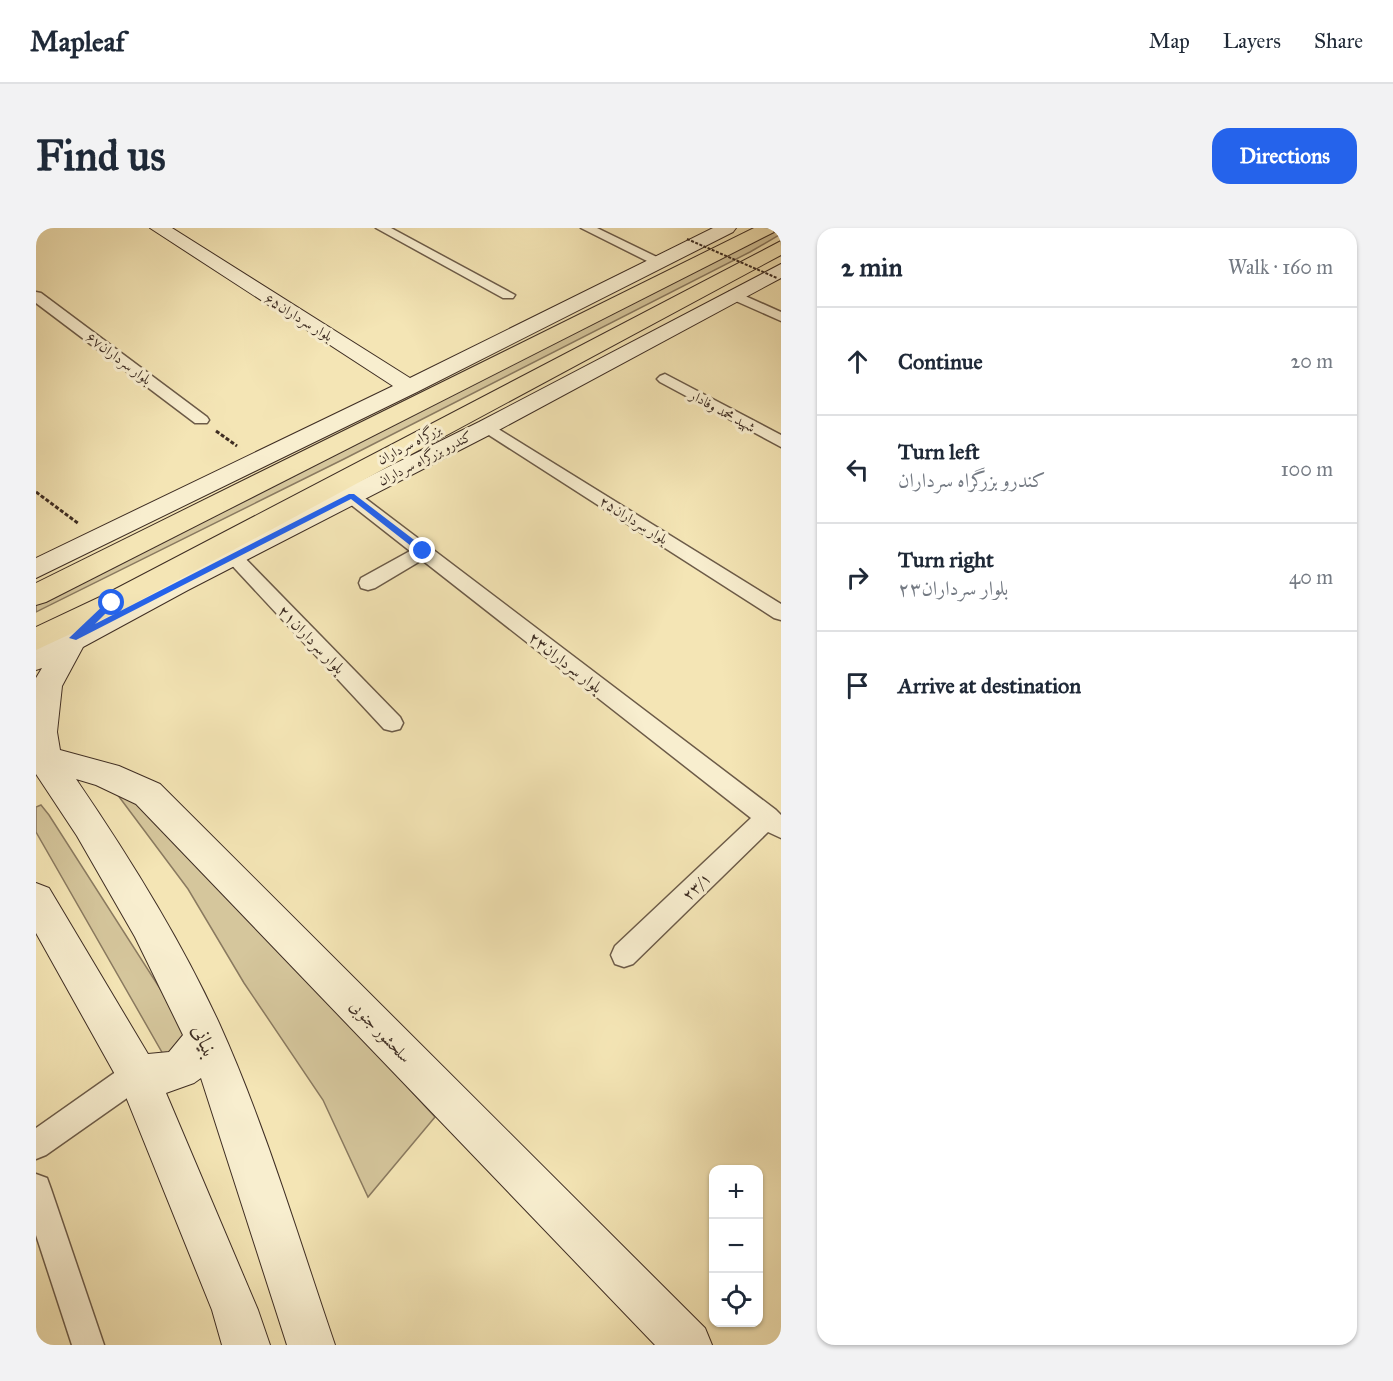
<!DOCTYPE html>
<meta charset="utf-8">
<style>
:root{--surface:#fff;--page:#f2f2f3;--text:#1f2937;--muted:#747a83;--line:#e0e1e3;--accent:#2563eb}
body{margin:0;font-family:"IM FELL Great Primer",Amiri,serif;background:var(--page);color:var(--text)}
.controls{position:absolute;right:18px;bottom:18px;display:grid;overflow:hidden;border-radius:12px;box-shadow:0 2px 4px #0004}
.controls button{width:54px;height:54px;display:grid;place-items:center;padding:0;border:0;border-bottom:2px solid var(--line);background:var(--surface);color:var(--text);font:30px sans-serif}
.stop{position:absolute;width:18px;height:18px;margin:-14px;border:4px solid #2563eb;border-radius:50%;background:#fff}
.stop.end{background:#2563eb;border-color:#fff;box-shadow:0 2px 6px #0008}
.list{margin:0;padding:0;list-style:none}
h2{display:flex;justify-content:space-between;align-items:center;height:78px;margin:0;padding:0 24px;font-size:26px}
h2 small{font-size:20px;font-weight:400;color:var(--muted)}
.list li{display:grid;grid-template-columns:39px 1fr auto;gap:18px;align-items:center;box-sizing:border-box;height:108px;padding:0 24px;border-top:2px solid var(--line)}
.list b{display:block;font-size:22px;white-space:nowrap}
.list p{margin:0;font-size:20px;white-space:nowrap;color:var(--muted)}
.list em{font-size:20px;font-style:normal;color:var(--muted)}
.icon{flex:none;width:33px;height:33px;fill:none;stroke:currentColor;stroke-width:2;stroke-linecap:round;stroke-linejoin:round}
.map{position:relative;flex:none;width:745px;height:1117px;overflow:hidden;border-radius:18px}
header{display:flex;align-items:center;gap:36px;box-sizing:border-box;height:84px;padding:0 30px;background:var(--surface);border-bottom:2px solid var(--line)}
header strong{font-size:28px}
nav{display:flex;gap:33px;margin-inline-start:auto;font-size:21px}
.intro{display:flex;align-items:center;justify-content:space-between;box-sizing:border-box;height:144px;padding:0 36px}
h1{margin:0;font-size:42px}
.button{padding:15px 27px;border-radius:18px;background:var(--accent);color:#fff;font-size:21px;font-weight:700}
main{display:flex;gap:36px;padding:0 36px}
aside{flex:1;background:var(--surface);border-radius:18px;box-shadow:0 2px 4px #0004}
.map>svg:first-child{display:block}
.green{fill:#d5c69c;stroke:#8a7a60;stroke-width:1.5}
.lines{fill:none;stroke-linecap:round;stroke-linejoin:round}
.street-casing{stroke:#6c5b48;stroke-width:3}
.secondary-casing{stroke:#3e2d23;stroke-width:2}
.highway-casing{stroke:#3e2d23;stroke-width:2}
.path{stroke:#3e2d23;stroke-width:3;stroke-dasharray:4 2;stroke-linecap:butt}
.street{fill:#f8eecf;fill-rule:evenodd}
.secondary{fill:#f8eecf;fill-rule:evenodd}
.highway{fill:#f4e5b5;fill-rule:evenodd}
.path-bridge{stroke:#3e2d23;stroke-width:2;stroke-dasharray:3 1.5;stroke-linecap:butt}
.route{fill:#2563eb}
.labels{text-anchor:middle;stroke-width:6;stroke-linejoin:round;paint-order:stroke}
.far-street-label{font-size:14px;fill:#3e2d23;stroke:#f8eecf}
.street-label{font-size:16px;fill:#3e2d23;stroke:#f8eecf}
.near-street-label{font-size:20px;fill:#3e2d23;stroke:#f8eecf}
</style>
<header>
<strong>Mapleaf</strong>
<nav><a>Map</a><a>Layers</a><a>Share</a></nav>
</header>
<div class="intro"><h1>Find us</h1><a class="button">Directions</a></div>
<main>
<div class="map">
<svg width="745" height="1117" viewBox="0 0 745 1117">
<rect width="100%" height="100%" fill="#f4e5b5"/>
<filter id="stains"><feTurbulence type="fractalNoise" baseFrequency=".00333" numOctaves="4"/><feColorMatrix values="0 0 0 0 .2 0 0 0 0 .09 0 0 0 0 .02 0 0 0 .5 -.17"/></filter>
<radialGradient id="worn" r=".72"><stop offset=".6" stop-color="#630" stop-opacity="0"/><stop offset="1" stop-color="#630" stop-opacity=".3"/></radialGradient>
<g class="green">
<path d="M745,0V6L714,24L308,231L0,384V376L495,124Z"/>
<path d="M81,566L103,567L399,889L332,969L287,872L208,755L152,661Z"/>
<path d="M5,577L13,587L155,809L145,826H127L0,604V579Z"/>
</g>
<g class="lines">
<defs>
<g id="street">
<path d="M340,0H355L479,67L477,70H467Z"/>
<path d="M545,0H561L629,33L627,36H617Z"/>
<path d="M698,63L745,84V93L693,70L691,67L693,64Z"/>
<path d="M0,64L5,65L171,189L173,192L171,195H159L0,75Z"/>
<path d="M629,146L745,207V219L624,154L621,151L624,148Z"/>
<path d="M451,194L745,376V392L738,390L445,202L443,199Z"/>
<path d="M315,263L321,264L740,582L745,587V610L732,604L597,736L588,739L579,736L575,727L579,718L715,590L386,332L339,360L332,362L325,360L323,355L325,350L374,323L309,272L306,268L309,264Z"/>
<path d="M196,321L202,323L364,489L367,495L364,501L356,503L348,501L190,331L187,327L190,323Z"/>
<path d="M101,832L111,836L115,846L111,856L10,927L0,931V900L91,836Z"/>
<path d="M0,946L11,950L15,961L68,1117H36L0,1007Z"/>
</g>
<g id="secondary">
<path d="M114,0H136L374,150L677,0H700L697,4L381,164L0,350V330L357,158Z"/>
<path d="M745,36V50L459,204L152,362L47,419L26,458L21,504L24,522L83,538L124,556L669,1100L676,1117H619L100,576L60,557L40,551C92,627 145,712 183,795C230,899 262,1009 299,1117H251L165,850L158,855L130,865L222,1082L234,1117H186L176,1082L86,859L0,705V655L13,660L112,826L133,824L147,807L99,709L41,608L0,546V450L6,440L0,442V418L132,348L443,194Z"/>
</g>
<g id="highway">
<path d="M718,0H741L738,4L10,374L0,377V355Z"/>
<path d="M745,13V27L86,382L0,422V399L66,368Z"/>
</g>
</defs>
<use href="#street" class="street-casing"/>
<use href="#secondary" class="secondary-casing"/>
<use href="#highway" class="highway-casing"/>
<g class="path">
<path d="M180,203L201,218"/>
<path d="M0,264L43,296"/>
</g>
<use href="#street" class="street"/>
<use href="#secondary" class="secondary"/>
<use href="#highway" class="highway"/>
<path class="path-bridge" d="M651,11L741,50"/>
</g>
<path class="route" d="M313,266H318L390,321V325H384L315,271L40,412L33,410L73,372L80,375L59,396Z"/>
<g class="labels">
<g class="far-street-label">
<text transform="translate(263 89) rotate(32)" y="5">بلوار سرداران۶۵</text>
<text transform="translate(83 130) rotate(37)" y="5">بلوار سرداران۶۷</text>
<text transform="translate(687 183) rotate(29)" y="5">شهید محمد وفادار</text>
<text transform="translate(373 216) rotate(-28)" y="5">بزرگراه سرداران</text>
<text transform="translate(389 230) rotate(-27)" y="5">کندرو بزرگراه سرداران</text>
<text transform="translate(598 292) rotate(32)" y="5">بلوار سرداران۲۵</text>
</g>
<g class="street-label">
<text transform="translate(276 411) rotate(46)" y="6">بلوار سرداران۲۱</text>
<text transform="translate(530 434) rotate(38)" y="6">بلوار سرداران۲۳</text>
<text transform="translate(660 658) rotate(-44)" y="6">۲۳/۱</text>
<text transform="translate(345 803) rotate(46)" y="6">سلحشور جنوبی</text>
</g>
<g class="near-street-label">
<text transform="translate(169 813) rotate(67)" y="7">بنیانی</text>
</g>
</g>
<rect width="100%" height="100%" filter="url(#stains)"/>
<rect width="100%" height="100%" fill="url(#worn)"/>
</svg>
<div class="controls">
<button>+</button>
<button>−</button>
<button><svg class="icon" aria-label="locate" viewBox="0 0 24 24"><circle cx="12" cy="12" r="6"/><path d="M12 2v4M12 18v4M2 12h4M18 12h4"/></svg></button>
</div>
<div class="stop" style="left:76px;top:375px"></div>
<div class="stop end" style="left:387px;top:323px"></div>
</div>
<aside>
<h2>2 min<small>Walk · 160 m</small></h2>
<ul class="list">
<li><svg class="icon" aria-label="ahead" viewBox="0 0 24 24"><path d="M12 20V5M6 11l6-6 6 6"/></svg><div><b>Continue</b></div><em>20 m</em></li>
<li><svg class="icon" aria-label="left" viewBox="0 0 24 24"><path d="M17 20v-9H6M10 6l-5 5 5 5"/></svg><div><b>Turn left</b><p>کندرو بزرگراه سرداران</p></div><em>100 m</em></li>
<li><svg class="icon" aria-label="right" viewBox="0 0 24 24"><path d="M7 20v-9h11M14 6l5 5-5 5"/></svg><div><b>Turn right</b><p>بلوار سرداران۲۳</p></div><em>40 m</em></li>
<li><svg class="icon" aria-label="arrive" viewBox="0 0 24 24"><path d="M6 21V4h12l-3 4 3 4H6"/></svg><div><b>Arrive at destination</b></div></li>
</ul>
</aside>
</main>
